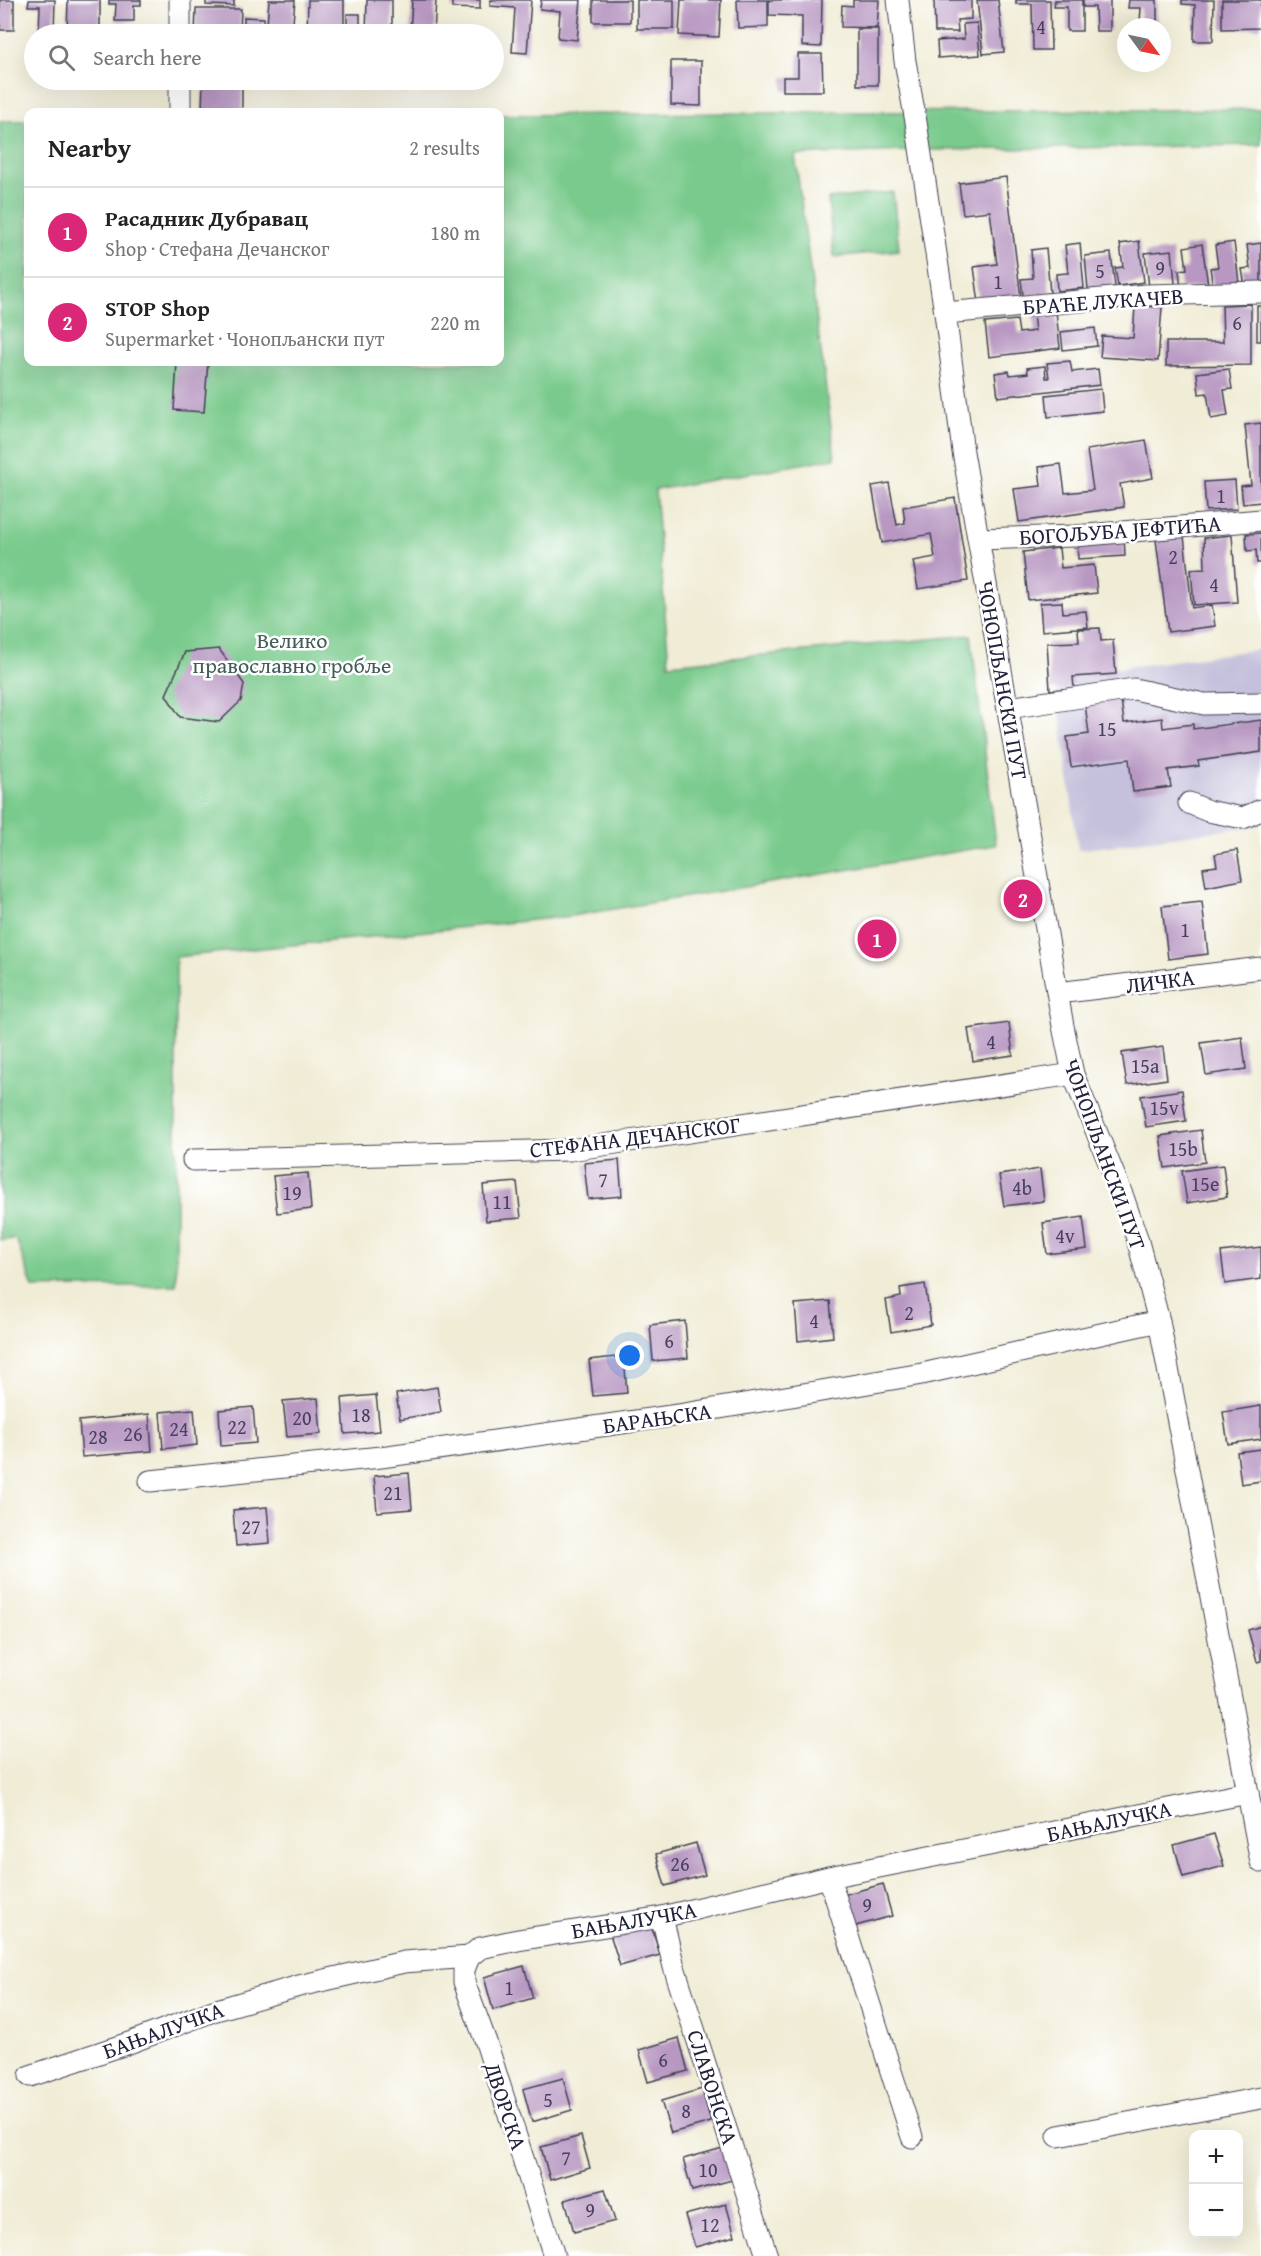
<!DOCTYPE html>
<meta charset="utf-8">
<style>
:root{--surface:#fff;--page:#f2f2f2;--text:#222;--muted:#767676;--line:#e0e0e0;--accent:#db2777}
body{margin:0;font-family:"Gentium Book Plus",serif;background:var(--page);color:var(--text)}
.controls{position:absolute;right:18px;bottom:18px;display:grid;overflow:hidden;border-radius:12px;box-shadow:0 6px 24px #0002}
.controls button{width:54px;height:54px;display:grid;place-items:center;padding:0;border:0;border-bottom:2px solid var(--line);background:var(--surface);color:var(--text);font:30px sans-serif}
.compass{position:absolute;left:1117px;top:18px;width:54px;height:54px;border-radius:50%;background:var(--surface);box-shadow:0 6px 24px #0002;rotate:123deg}
.you{position:absolute;left:630px;top:1356px;width:21px;height:21px;margin:-15px;border:4px solid #fff;border-radius:50%;background:#1a73e8;box-shadow:0 0 0 9px #1a73e833}
.badge{display:grid;place-items:center;width:39px;height:39px;border-radius:50%;background:var(--accent);color:#fff;font-size:20px;font-weight:700}
.pin{position:absolute;translate:-50% -50%;border:3px solid #fff;box-shadow:0 2px 6px #0006}
.list{margin:0;padding:0;list-style:none}
h2{display:flex;justify-content:space-between;align-items:center;height:78px;margin:0;padding:0 24px;font-size:26px}
h2 small{font-size:20px;font-weight:400;color:var(--muted)}
.list li{display:grid;grid-template-columns:39px 1fr auto;gap:18px;align-items:center;box-sizing:border-box;height:90px;padding:0 24px;border-top:2px solid var(--line)}
.list b{display:block;font-size:22px;white-space:nowrap}
.list p{margin:0;font-size:20px;white-space:nowrap;color:var(--muted)}
.list em{font-size:20px;font-style:normal;color:var(--muted)}
.icon{flex:none;width:33px;height:33px;fill:none;stroke:currentColor;stroke-width:2;stroke-linecap:round;stroke-linejoin:round}
.map{position:relative;flex:none;width:1261px;height:2256px;overflow:hidden}
.search{position:absolute;background:var(--surface);box-shadow:0 6px 24px #0002;left:24px;top:24px;width:480px;height:66px;display:flex;align-items:center;gap:15px;box-sizing:border-box;padding:0 21px;border-radius:33px;color:var(--muted);font-size:22px}
.panel{position:absolute;background:var(--surface);box-shadow:0 6px 24px #0002;left:24px;top:108px;width:480px;height:258px;border-radius:12px}
.map>svg:first-child{display:block}
.industrial{fill:#c5c0db}
.green{fill:#79ca8c;stroke:#4e7664;stroke-width:1.5}
.building{fill:#b898c2}
.lines{fill:none;stroke-linecap:round;stroke-linejoin:round}
.minor-casing{stroke:#414052;stroke-width:23}
.minor{stroke:#fff;stroke-width:21}
.labels{text-anchor:middle;stroke-width:5;stroke-linejoin:round;paint-order:stroke}
.number-label{font-size:20px;fill:#48405d}
.street-label{font-size:22px;fill:#22223b;stroke:#fff}
.park-label{font-size:22px;fill:#405d57;stroke:#fff}
</style>
<div class="map">
<svg width="1261" height="2256" viewBox="0 0 1261 2256">
<rect width="100%" height="100%" fill="#fff"/>
<filter id="ink" filterUnits="userSpaceOnUse"><feTurbulence type="fractalNoise" baseFrequency=".0167" numOctaves="2"/><feDisplacementMap in="SourceGraphic" scale="12" xChannelSelector="R" yChannelSelector="G"/><feConvolveMatrix kernelMatrix="1 2 1 2 8 2 1 2 1" color-interpolation-filters="sRGB"/></filter>
<filter id="wash" filterUnits="userSpaceOnUse"><feTurbulence type="fractalNoise" baseFrequency=".008" numOctaves="4" result="noise"/><feDisplacementMap in="SourceGraphic" scale="24" xChannelSelector="R" yChannelSelector="G"/><feGaussianBlur stdDeviation="1.35" result="paint"/><feColorMatrix in="noise" values="0 0 0 0 0 0 0 0 0 0 0 0 0 0 0 0 0 1.4 0 .05"/><feComposite in="paint" operator="in"/></filter>
<g filter="url(#wash)">
<rect width="100%" height="100%" fill="#f0ecd5"/>
<path class="industrial" d="M1261,649V825L1078,850L1055,677Z"/>
<g class="green">
<path d="M1261,109V145L932,150L795,155L835,458L655,490L669,664L971,635L996,845L572,916L176,957V1285L33,1288L16,1239L0,1240V121H28V362H500V115Z"/>
<path d="M893,192L899,250L834,257L828,199Z"/>
</g>
<g id="blocks">
<g class="building">
<rect x="0" y="0" width="14" height="30"/>
<path d="M29,0H55L54,33L39,32L40,6H28Z"/>
<path d="M68,0H100V34H67Z"/>
<path d="M109,0H141V5H134V21H115L116,4H109Z"/>
<path d="M206,0H234V6L206,5Z"/>
<path d="M269,0H295L292,34H279L280,25L267,24Z"/>
<path d="M308,0H344V31H307Z"/>
<path d="M367,0H392V34H366Z"/>
<path d="M412,0H436L434,34H410Z"/>
<path d="M452,0H480V9L452,8Z"/>
<path d="M491,0H531L527,53L512,52L515,8L490,6Z"/>
<path d="M541,0H581L577,40L558,38L560,11L540,9Z"/>
<rect x="593" y="0" width="37" height="22"/>
<rect x="637" y="0" width="37" height="29"/>
<path d="M681,0H721L719,37L679,35Z"/>
<path d="M737,0H768V27L738,28Z"/>
<path d="M769,0H822L821,47L802,46V16L769,15Z"/>
<path d="M853,0H879L877,28L841,27L842,5L853,6Z"/>
<path d="M934,0H971V19L957,20L958,32H935Z"/>
<path d="M977,0H998L1004,52L983,54Z"/>
<path d="M1016,0H1050L1051,50H1033L1032,4H1016Z"/>
<path d="M1055,0H1082V31H1067V7H1054Z"/>
<path d="M1083,0H1110V31H1096L1095,7H1083Z"/>
<path d="M1129,0H1157V22H1140L1141,8H1128Z"/>
<path d="M1182,0H1214L1213,41H1194L1195,5L1182,4Z"/>
<path d="M1222,0H1261V28L1222,29Z"/>
<path d="M196,9H241L240,34H195Z"/>
<rect x="347" y="14" width="13" height="20"/>
<path d="M244,17L264,18V34H244Z"/>
<path d="M977,23L980,55L938,58L937,41L964,39L963,24Z"/>
<rect x="857" y="29" width="21" height="56"/>
<path d="M798,54H822L823,91H783V77H798Z"/>
<path d="M671,61H701V106L671,105Z"/>
<path d="M203,80H242V112H202Z"/>
<path d="M1006,177L1021,298L979,303L974,267L997,264L990,211L963,214L959,183Z"/>
<path d="M1139,241L1144,282L1118,286L1115,268L1123,267L1120,244Z"/>
<path d="M1234,242L1239,283L1213,287L1210,268L1218,267L1215,245Z"/>
<path d="M1080,243L1084,288L1057,291L1056,274L1068,273L1065,245Z"/>
<path d="M1261,243V285L1245,287L1242,269L1250,268L1247,245Z"/>
<path d="M1202,244L1208,285L1181,289L1179,270L1187,269L1184,247Z"/>
<path d="M1046,248L1050,293L1023,296L1021,279L1033,278L1031,250Z"/>
<path d="M1172,250L1175,284L1149,287L1145,253Z"/>
<path d="M1111,253L1115,287L1088,290L1085,256Z"/>
<path d="M1251,304V365L1166,366V342H1223L1222,305Z"/>
<path d="M1135,306L1162,307L1158,361L1100,357L1102,336L1133,338Z"/>
<rect x="1257" y="306" width="4" height="35"/>
<path d="M1056,311L1060,348L989,357L985,323L1017,320L1019,333L1035,331L1033,314Z"/>
<path d="M1095,328L1097,346L1063,350L1061,332Z"/>
<path d="M1070,361L1072,372L1098,369L1100,385L998,397L995,373L1009,371L1010,375L1028,373L1027,368L1045,366L1046,378H1049L1047,363Z"/>
<path d="M177,362H208L204,412L174,410Z"/>
<path d="M1229,369L1232,389L1224,390L1228,416L1211,419L1207,393L1199,394L1197,373Z"/>
<path d="M1101,389L1103,411L1048,417L1046,395Z"/>
<path d="M1261,423V502L1243,504L1241,486L1251,485L1245,425Z"/>
<path d="M1146,440L1153,478L1120,484L1124,507L1019,522L1014,489L1041,486L1039,467L1061,464L1065,493L1093,490L1087,450Z"/>
<path d="M1235,480L1237,509L1206,511L1204,482Z"/>
<path d="M889,483L897,525L905,523L903,507L955,498L968,581L918,589L913,561L935,557L931,534L882,543L872,486Z"/>
<path d="M1261,533V563H1257L1256,550L1247,551L1246,534Z"/>
<path d="M1232,535L1237,602L1194,605L1191,569L1205,568L1204,538Z"/>
<path d="M1124,536L1125,556L1078,559L1077,540Z"/>
<path d="M1184,536L1192,608L1212,605L1215,626L1168,632L1156,540Z"/>
<path d="M1059,548L1061,568L1094,565L1097,593L1028,600L1023,552Z"/>
<path d="M1062,602L1063,613L1086,611L1088,627L1042,631L1040,603Z"/>
<path d="M1100,628L1101,641L1113,640L1116,674L1073,677L1074,688L1050,690L1047,643L1079,642L1078,629Z"/>
<path d="M219,649L244,684L241,701L219,722L180,717L166,695L185,652Z"/>
<path d="M1121,699L1124,723L1162,718L1163,728L1193,724V729L1261,720V752L1198,761L1199,766L1168,770L1171,787L1133,792L1129,759L1071,767L1067,737L1089,734L1085,704Z"/>
<path d="M1237,850L1242,880L1206,887L1203,868L1217,866L1215,854Z"/>
<path d="M1202,902L1208,954L1168,959L1162,906Z"/>
<path d="M1009,1023L1013,1055L973,1061L968,1029Z"/>
<path d="M1242,1037L1246,1069L1206,1075L1201,1043Z"/>
<path d="M1163,1047L1167,1079L1127,1085L1122,1053Z"/>
<path d="M1182,1090L1186,1121L1146,1127L1141,1096Z"/>
<path d="M1201,1130L1205,1162L1165,1168L1160,1136Z"/>
<path d="M619,1160L622,1196L588,1199L584,1163Z"/>
<path d="M1223,1165L1227,1197L1187,1203L1182,1171Z"/>
<path d="M1040,1169L1044,1201L1004,1206L999,1175Z"/>
<path d="M308,1173L311,1209L277,1213L273,1176Z"/>
<path d="M517,1182L521,1218L486,1221L483,1185Z"/>
<path d="M1083,1217L1087,1249L1047,1254L1043,1223Z"/>
<path d="M1261,1247V1279L1225,1284L1221,1252Z"/>
<path d="M925,1284L931,1325L891,1332L886,1300L901,1297L900,1288Z"/>
<path d="M830,1301L833,1337L798,1341L795,1304Z"/>
<path d="M685,1321L688,1358L653,1361L650,1325Z"/>
<path d="M624,1356L627,1393L593,1396L589,1360Z"/>
<path d="M437,1387L441,1412L400,1419L396,1394Z"/>
<path d="M376,1395L380,1431L345,1434L342,1398Z"/>
<path d="M318,1398L321,1434L287,1437L283,1401Z"/>
<path d="M1261,1406V1439L1228,1444L1223,1412Z"/>
<path d="M253,1407L256,1443L221,1446L219,1410Z"/>
<path d="M194,1409L197,1445L163,1449L160,1412Z"/>
<path d="M149,1414L152,1451L82,1457L79,1421Z"/>
<path d="M1261,1449V1481L1241,1484L1237,1452Z"/>
<path d="M409,1473L412,1509L377,1512L374,1476Z"/>
<path d="M267,1507L270,1543L236,1546L233,1510Z"/>
<path d="M1261,1626V1661L1257,1662L1248,1630Z"/>
<path d="M1214,1834L1224,1866L1183,1877L1174,1845Z"/>
<path d="M696,1843L705,1875L665,1886L656,1854Z"/>
<path d="M883,1884L892,1916L852,1927L843,1895Z"/>
<path d="M650,1922L660,1955L620,1966L610,1934Z"/>
<path d="M524,1966L533,1998L493,2010L484,1977Z"/>
<path d="M679,2038L688,2071L648,2082L639,2050Z"/>
<path d="M563,2078L572,2110L532,2122L523,2089Z"/>
<path d="M702,2089L711,2122L671,2133L661,2101Z"/>
<path d="M581,2136L590,2168L550,2180L541,2147Z"/>
<path d="M723,2148L732,2180L692,2191L683,2159Z"/>
<path d="M605,2189L615,2221L574,2232L565,2200Z"/>
<path d="M726,2204L735,2236L695,2247L685,2215Z"/>
</g>
</g>
</g>
<g filter="url(#ink)">
<use href="#blocks" fill-opacity="0" stroke="#414052" stroke-width="1.5"/>
<g class="lines">
<defs>
<g id="minor">
<path d="M898,0L905,61L916,122L945,313L963,452L1063,1026L1073,1074L1123,1197L1137,1238L1159,1321L1261,1862"/>
<path d="M180,34V0"/>
<path d="M180,112V80"/>
<path d="M945,313L1146,295L1261,292"/>
<path d="M979,539L1075,536L1261,520"/>
<path d="M1008,708L1134,689L1204,704L1261,703"/>
<path d="M1189,803L1208,811L1243,818L1261,810"/>
<path d="M1058,993L1261,968"/>
<path d="M193,1160L570,1150L1073,1074"/>
<path d="M150,1481L381,1457L678,1415L922,1374L1159,1321"/>
<path d="M829,1877L912,2137"/>
<path d="M662,1917L674,1967L767,2256"/>
<path d="M469,1957L464,1970V1982L486,2042L554,2256"/>
<path d="M30,2076L129,2043L213,2011L299,1986L404,1962L469,1957L480,1948L518,1940L662,1917L829,1877L1248,1793"/>
<path d="M1058,2136L1261,2098"/>
</g>
</defs>
<use href="#minor" class="minor-casing"/>
<use href="#minor" class="minor"/>
</g>
</g>
<g class="labels">
<g class="number-label">
<text x="1041" y="34">4</text>
<text x="1160" y="275">9</text>
<text x="1100" y="278">5</text>
<text x="998" y="289">1</text>
<text x="1237" y="330">6</text>
<text x="1221" y="503">1</text>
<text x="1173" y="564">2</text>
<text x="1214" y="592">4</text>
<text x="1107" y="736">15</text>
<text x="1185" y="937">1</text>
<text x="991" y="1049">4</text>
<text x="1145" y="1073">15a</text>
<text x="1164" y="1115">15v</text>
<text x="1183" y="1156">15b</text>
<text x="603" y="1187">7</text>
<text x="1205" y="1191">15e</text>
<text x="1022" y="1195">4b</text>
<text x="292" y="1200">19</text>
<text x="502" y="1209">11</text>
<text x="1065" y="1243">4v</text>
<text x="909" y="1320">2</text>
<text x="814" y="1328">4</text>
<text x="669" y="1348">6</text>
<text x="361" y="1422">18</text>
<text x="302" y="1425">20</text>
<text x="237" y="1434">22</text>
<text x="179" y="1436">24</text>
<text x="133" y="1441">26</text>
<text x="98" y="1444">28</text>
<text x="393" y="1500">21</text>
<text x="251" y="1534">27</text>
<text x="680" y="1871">26</text>
<text x="867" y="1912">9</text>
<text x="509" y="1995">1</text>
<text x="663" y="2067">6</text>
<text x="548" y="2107">5</text>
<text x="686" y="2118">8</text>
<text x="566" y="2165">7</text>
<text x="708" y="2177">10</text>
<text x="590" y="2217">9</text>
<text x="710" y="2232">12</text>
</g>
<g class="street-label">
<text transform="translate(1103 301) rotate(-4)" y="8">БРАЋЕ ЛУКАЧЕВ</text>
<text transform="translate(1120 530) rotate(-4)" y="8">БОГОЉУБА ЈЕФТИЋА</text>
<text transform="translate(1003 680) rotate(80)" y="8">ЧОНОПЉАНСКИ ПУТ</text>
<text transform="translate(1160 981) rotate(-7)" y="8">ЛИЧКА</text>
<text transform="translate(635 1137) rotate(-7)" y="8">СТЕФАНА ДЕЧАНСКОГ</text>
<text transform="translate(1105 1154) rotate(70)" y="8">ЧОНОПЉАНСКИ ПУТ</text>
<text transform="translate(657 1418) rotate(-8)" y="8">БАРАЊСКА</text>
<text transform="translate(1109 1821) rotate(-12)" y="8">БАЊАЛУЧКА</text>
<text transform="translate(634 1920) rotate(-10)" y="8">БАЊАЛУЧКА</text>
<text transform="translate(163 2030) rotate(-20)" y="8">БАЊАЛУЧКА</text>
<text transform="translate(713 2087) rotate(72)" y="8">СЛАВОНСКА</text>
<text transform="translate(506 2106) rotate(72)" y="8">ДВОРСКА</text>
</g>
<g class="park-label">
<text x="292" y="648">Велико<tspan x="292" dy="25">православно гробље</tspan></text>
</g>
</g>
</svg>
<div class="controls">
<button>+</button>
<button>−</button>
</div>
<svg class="compass" viewBox="-18 -18 36 36"><path d="M0-13l5 13h-10z" fill="#e53935"/><path d="M0 13l5-13h-10z" fill="#767676"/></svg>
<div class="you"></div>
<div class="pin badge" style="left:877px;top:939px">1</div>
<div class="pin badge" style="left:1023px;top:899px">2</div>
<div class="search"><svg class="icon" aria-label="search" viewBox="0 0 24 24"><circle cx="10" cy="10" r="6"/><path d="M15 15l6 6"/></svg>Search here</div>
<section class="panel">
<h2>Nearby<small>2 results</small></h2>
<ul class="list">
<li><span class="badge">1</span><div><b>Расадник Дубравац</b><p>Shop · Стефана Дечанског</p></div><em>180 m</em></li>
<li><span class="badge">2</span><div><b>STOP Shop</b><p>Supermarket · Чонопљански пут</p></div><em>220 m</em></li>
</ul>
</section>
</div>
